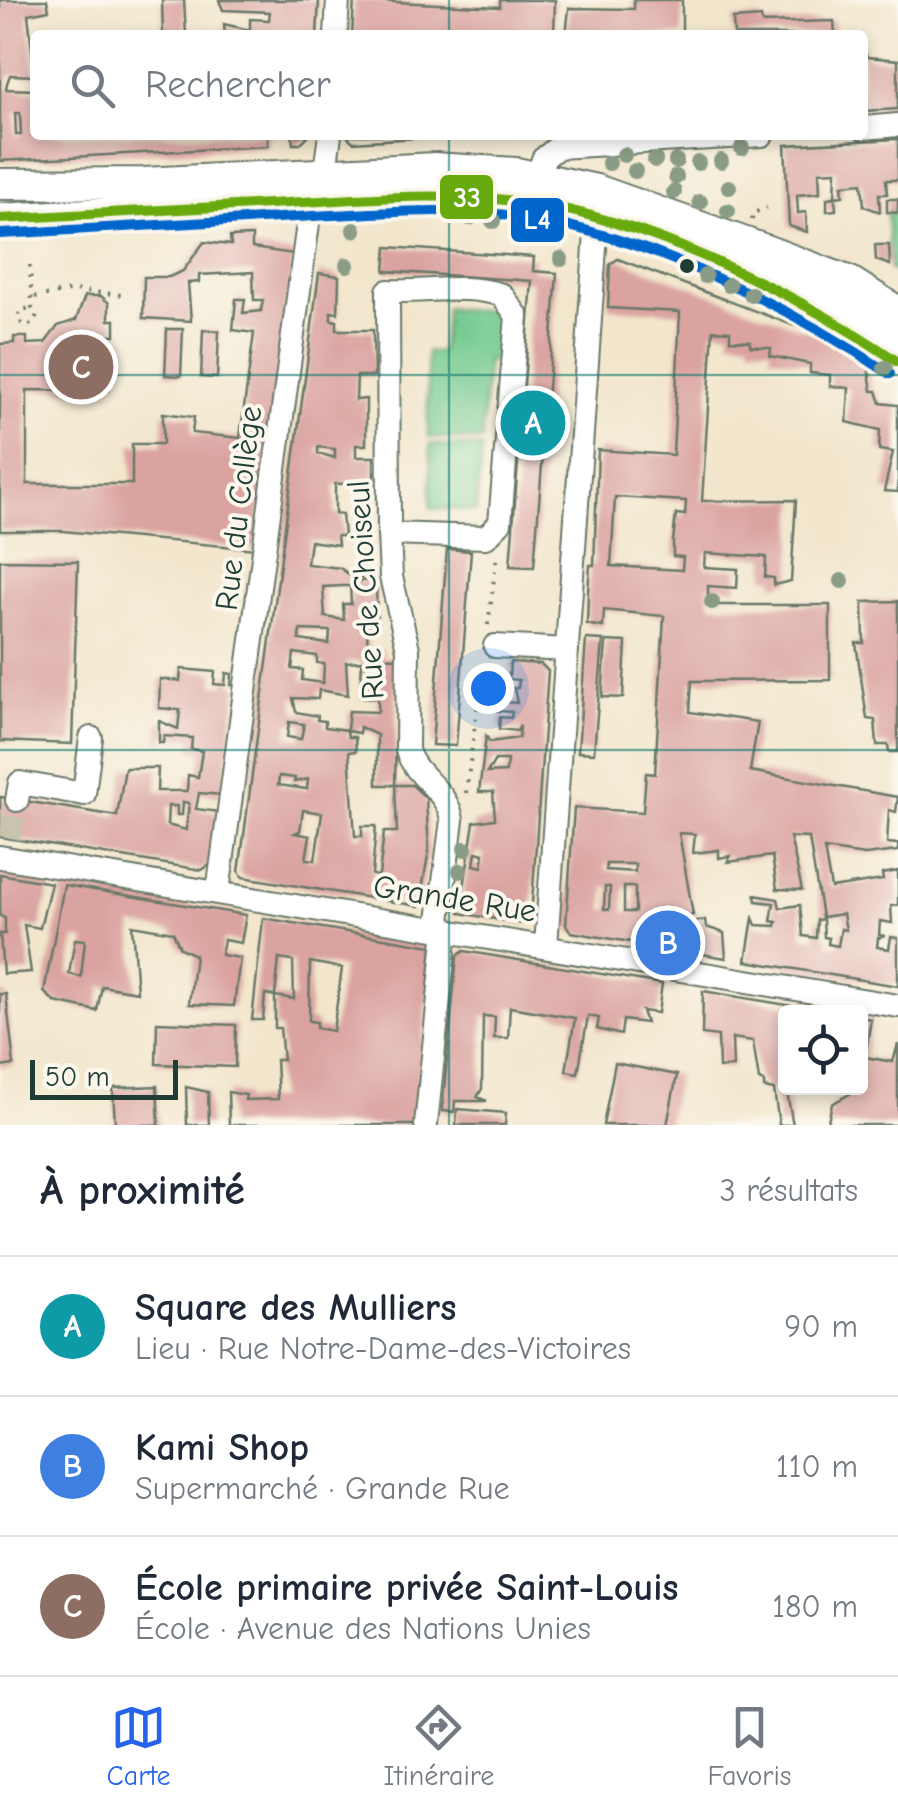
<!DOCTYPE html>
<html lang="fr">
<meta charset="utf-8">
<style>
:root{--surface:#fff;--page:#f6f6f7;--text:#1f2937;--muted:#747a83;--line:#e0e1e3;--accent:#2563eb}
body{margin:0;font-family:"Comic Neue",sans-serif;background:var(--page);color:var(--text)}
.controls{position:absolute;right:30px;bottom:30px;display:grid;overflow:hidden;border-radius:10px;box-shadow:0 5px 15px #0003}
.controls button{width:90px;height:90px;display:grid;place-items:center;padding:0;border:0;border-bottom:2px solid var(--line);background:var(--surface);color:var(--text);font:50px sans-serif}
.scale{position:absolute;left:30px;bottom:25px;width:148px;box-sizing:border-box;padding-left:10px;border:5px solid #1f3d34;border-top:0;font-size:28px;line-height:35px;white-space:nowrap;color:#1f3d34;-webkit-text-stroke:8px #fbf7ec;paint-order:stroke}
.you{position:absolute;left:488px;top:688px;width:35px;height:35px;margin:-25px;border:8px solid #fff;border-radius:50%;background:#1a73e8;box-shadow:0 0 0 15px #1a73e833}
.badge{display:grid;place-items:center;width:65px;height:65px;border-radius:50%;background:var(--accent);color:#fff;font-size:32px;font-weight:700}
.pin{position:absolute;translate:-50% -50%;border:5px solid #fff;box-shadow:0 2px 10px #0006}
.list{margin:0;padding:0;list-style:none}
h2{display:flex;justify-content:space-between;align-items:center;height:130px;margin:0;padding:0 40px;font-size:42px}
h2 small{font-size:32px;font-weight:400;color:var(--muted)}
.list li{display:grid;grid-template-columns:65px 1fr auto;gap:30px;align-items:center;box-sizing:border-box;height:140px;padding:0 40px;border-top:2px solid var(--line)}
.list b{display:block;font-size:38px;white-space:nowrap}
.list p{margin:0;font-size:32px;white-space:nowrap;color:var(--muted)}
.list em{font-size:32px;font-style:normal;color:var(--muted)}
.icon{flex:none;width:55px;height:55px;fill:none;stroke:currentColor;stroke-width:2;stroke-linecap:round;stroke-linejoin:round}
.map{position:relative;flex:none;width:898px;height:1125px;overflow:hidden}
.search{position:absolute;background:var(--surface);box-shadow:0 5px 15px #0003;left:30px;right:30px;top:30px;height:110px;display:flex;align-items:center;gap:25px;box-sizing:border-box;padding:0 35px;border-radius:10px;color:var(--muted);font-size:38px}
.sheet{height:550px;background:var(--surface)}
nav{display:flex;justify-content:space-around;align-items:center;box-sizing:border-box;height:140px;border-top:2px solid var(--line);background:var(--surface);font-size:28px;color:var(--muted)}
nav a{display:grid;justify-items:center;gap:5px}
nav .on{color:var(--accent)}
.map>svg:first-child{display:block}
.green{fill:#73ca8f;stroke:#498462;stroke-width:2.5}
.building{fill:#daa3a0;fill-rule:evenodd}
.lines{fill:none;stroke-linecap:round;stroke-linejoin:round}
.minor-tunnel{stroke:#c8c4ae;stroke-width:22;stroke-dasharray:22 11;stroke-linecap:butt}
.minor-casing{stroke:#697869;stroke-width:26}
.major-casing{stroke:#697869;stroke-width:34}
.path{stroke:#697869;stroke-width:4;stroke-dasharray:2.5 8;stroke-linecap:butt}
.minor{stroke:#fff;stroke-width:22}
.major{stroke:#fff;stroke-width:30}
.bus-1-casing{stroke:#fbf7ec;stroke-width:18}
.bus-2-casing{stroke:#fbf7ec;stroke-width:18}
.bus-1{stroke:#68aa0d;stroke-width:10}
.bus-2{stroke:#06c;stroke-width:10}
.tree{fill:#8a9c85}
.grid{fill:none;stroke:#0f766e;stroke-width:2.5;stroke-opacity:0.55}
.bus-dot{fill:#1f3d34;stroke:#fbf7ec;stroke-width:4}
.labels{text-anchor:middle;stroke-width:8;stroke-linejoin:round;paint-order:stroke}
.street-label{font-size:32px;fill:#1f3d34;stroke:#fbf7ec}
.line-badge{stroke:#fbf7ec;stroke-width:4}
.badge-label{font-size:28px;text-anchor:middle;font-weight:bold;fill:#fff}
</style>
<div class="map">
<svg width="898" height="1125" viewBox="0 0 898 1125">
<rect width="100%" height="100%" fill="#fbf7ec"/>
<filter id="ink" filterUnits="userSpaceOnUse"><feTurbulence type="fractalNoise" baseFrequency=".01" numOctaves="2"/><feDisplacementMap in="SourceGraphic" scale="20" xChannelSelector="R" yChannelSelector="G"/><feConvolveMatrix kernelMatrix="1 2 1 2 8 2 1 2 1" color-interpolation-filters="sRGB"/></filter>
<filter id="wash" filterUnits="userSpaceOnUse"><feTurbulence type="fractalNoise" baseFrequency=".0048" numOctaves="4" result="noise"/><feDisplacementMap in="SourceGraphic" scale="40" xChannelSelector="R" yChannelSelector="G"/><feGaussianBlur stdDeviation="2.25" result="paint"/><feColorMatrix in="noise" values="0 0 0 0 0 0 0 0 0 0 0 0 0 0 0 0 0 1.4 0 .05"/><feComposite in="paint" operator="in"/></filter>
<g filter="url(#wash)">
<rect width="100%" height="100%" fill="#f2e6cc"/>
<g class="green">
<path d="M887,212L898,213V271L890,270Z"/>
<path d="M491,298L509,314L508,361L487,360L482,441L428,437L427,352H441L446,308L491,311Z"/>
<path d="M430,444L482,448L476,511L431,508Z"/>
</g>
<g id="blocks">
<g class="building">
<path d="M0,0H47L49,10L28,14L35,76L10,75L7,83L6,89L35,90V135H268V146L0,161ZM15,113H20L21,135H16Z"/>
<path d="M162,0H184L186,35H163Z"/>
<path d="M219,0H319L317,35H225L224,24L250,30V19L269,20L270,12L223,10Z"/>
<path d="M354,0L500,7V0H555L554,35H352Z"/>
<path d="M634,0H682V35H566L569,8L634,9Z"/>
<path d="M761,17L762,23L834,21L835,35H734L733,19Z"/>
<path d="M863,47L867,57L898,60V109L863,111Z"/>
<path d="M292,135H309L300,144H293Z"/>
<path d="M346,135H416V138L353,142Z"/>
<path d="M898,139V180H886L887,194H879L880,212L864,206L862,183L842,185L843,196L835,197L836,171L819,172L820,193L797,195L798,213L806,212L807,232L789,226L785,145Z"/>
<path d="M835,197L836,210L827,211V198Z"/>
<path d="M887,199H898V213L887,212Z"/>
<path d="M252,236V248L294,254L255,549L63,531H0V344L14,343V337H27V344L45,343L58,326L76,320L85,296H101L109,303V320H115V335H109L108,391L27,390V484H132V444H163V413L194,417L192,433L240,438L254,333L233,330L236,299H245L243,313L261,311L263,300H254L253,272L199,275V282L188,283L191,321L143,318L144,277H169L183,271L204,242L231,245L230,237Z"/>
<path d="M875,245H889L890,265L876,260Z"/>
<path d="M387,247L534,257L533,271L557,273L534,567L510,566L532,281L385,271Z"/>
<path d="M618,259L829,339L868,366L872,391H877L881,403L898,405V492L884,491L893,452L879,450L880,430L847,422L849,388L830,386V375L810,373V364L770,356L771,348L750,346V341L730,340V331L713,330L702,501L796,500L791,581L774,585V578L765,577L766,557L705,553L704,567L738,569L737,588L708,586V597L711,605H830V680L692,681L690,712L758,722L750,771L898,797L896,812L889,810L887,843L898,844V851L865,855L824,849L831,888L883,880L882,874L898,871V905L891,906L892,923L880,921L879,935L885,936L878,938L877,947L889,949L891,937L898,938V986L746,961L753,918L756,925L776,926L777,922L771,921L774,903L756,901L755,895L778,899L780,908L800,905L803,936L816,938L817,920L823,919L824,937L829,938L828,944L838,946L841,929L846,930L843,914L822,917L809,838L790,837L802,890L777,889L772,856L728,862L730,856L719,858V850L693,853L695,834L679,833L693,915L673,919V924L691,929L693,938L692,922L705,920L706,927L724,933L726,958L571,932L566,925L574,808L643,812L646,773L655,774L664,616L604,610L603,627L591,625L587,624L588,592L590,565H594L598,450L673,455L680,312L608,308L610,264ZM615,497L686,501L685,515L676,514L673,541V556L683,557L682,570L611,566ZM606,864H635V872L606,870ZM605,887H610L609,910L604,909ZM624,887H635V912H624Z"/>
<path d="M319,273L339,276L338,313L331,312V320L337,321V330H373L374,376H357L356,400L366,399V445H356V457H374V483L335,484V514H342L344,536H337L338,545L310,541L307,564L340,568L350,575L361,574V581L376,580L377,627H367L368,650H383L382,657L397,658L395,785H412L426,798L429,850L419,906L243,877L239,872ZM318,447L335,449V458L318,453ZM342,586H350L351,604H343L344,620L325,617L323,587ZM300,630L330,631L329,644L299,640ZM294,653L317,656V663L324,664L323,683L302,680L303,670L292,669ZM380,658L379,677H370L371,659ZM362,661L360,697L378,698V712L349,711L347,730L325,727V721L317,720L318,716L296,712L293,698L318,699L319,690L348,695L346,662ZM289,722L304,724L301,739L287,737ZM360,727L377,735V785H395L397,832H384L379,876L372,875L376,826H362V836H355L349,752L356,751L355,737H348L347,731L359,733ZM279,776L295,778L294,782L308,779L307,789L278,785ZM303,810L322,813L315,860L306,859L310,836L295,833L300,831Z"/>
<path d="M167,329H183L181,376L165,375Z"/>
<path d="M203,330L219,331L217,378L201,377Z"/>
<path d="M447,549L471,551L456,746L432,745Z"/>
<path d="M0,560L78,561L72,744L0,741Z"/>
<path d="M898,601V752H889L888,745H877L875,720L867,719L856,643H864L863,602Z"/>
<path d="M586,639L603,640L594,753L578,752Z"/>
<path d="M606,641L626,642L623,698L602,697Z"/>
<path d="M510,662L541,664L548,671L531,918L524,924L460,913L474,822L495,819L493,792H479L486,736L490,742L519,738L520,726L517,731L499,729L500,717L511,718L512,712L488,710L489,701L517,703L514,688H518L519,680L509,679ZM495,760H507L506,772L487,773ZM476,852L484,854L482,867L474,865Z"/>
<path d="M181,669L215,672L214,684L225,685L226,673L232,674L231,685H237L223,795L199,793L196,809L220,812L214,862L202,870L0,837V797L117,816L125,768H158L157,791H187L188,775L198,777L202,751L191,749L192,738L164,736L163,743H159V721L178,729L180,710L159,708L160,679L180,681ZM183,802L189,803L186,830L167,825L168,806H177V815H182Z"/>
<path d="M0,874L51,883L40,928L24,925L31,972L3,974L0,934H5V918L0,916Z"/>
<path d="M64,885L246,915L241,943L224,940L221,955L240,958L234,1006L189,1004L195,955L180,948L173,932L132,925L137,992L102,986L97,1011L55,1002L44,992ZM75,939L85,940L81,977L69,974Z"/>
<path d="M263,918L432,946L416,1125H229L228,1092L246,1095L245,1100L278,1099L276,1060H283L280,1028H275V996L265,994L263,1020H252ZM279,959L293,961L294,999L275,996ZM310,962L342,968L333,1031L316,1028L317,1022L309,1021Z"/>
<path d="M464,951L662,984L658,1013L642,1011L646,1023L623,1020L621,1035L597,1029L599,1018L588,1016L578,1073L566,1071L575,1018L510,1007L508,1038H494L495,1017L483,1016L482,1089L477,1097L487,1101H455L454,1112L442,1111L457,956Z"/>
<path d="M703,991L799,1007L798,1012H786V1088L793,1125H779L774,1090L764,1088V1082L759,1080L753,1041L732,1038L733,1067L719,1068L718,1036L702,1034Z"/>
<path d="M0,994H6L14,1065L0,1067Z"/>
<path d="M860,1017L871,1019L865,1057L893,1062L898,1044V1125H827L832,1104L860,1088Z"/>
<path d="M157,1022L236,1025L235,1067L156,1064Z"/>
<path d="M615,1063L677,1075L667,1125H603Z"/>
<path d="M157,1086L159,1125H115L113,1088Z"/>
<path d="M186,1087L208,1092L209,1125H187Z"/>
<path d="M457,1109L506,1113L505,1125H456Z"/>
</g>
</g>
</g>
<g filter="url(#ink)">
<use href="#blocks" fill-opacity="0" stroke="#697869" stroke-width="2.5"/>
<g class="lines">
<path class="minor-tunnel" d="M10,838L17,800"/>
<defs>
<g id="minor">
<path d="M336,35L338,0"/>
<path d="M863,128L898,125"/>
<path d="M538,177L543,159L558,147L762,135"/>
<path d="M778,294L845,326L898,362"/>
<path d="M389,534L486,537L500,523L517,316L502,295C462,283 428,293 388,291L389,534L391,577L408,649L407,750C415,778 448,790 452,820L438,928"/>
<path d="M495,646L567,650"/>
<path d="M17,800L20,783L84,794L91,738"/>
<path d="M0,857L898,1006"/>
<path d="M218,892L311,201L326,163L330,135"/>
<path d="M546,946L597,219"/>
<path d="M426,1125L446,929"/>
</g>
<g id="major">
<path d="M0,184L143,183L434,168L516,173L596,190L765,250L850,282L898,312"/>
<path d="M0,219L429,195L526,202L597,219L813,293L859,315L898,344"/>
</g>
</defs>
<use href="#minor" class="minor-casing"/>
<use href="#major" class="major-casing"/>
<g class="path">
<path d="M752,220L753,213L767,208"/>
<path d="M30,265L32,308L37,315L33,324L24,326L18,319L20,310L32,308"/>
<path d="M35,297L75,290L122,295"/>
<path d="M488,625L497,555"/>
<path d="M466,793L483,664"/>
</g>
<use href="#minor" class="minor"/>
<use href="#major" class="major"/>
<defs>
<path id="bus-1" d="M0,219C96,214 192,208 288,203C367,198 445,192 523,202C642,217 800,295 898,362"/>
<path id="bus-2" d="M1,234C99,228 198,223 296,217C371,213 448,206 523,217C644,235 789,306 890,374"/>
</defs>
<use href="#bus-1" class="bus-1-casing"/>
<use href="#bus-2" class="bus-2-casing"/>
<use href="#bus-1" class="bus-1"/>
<use href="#bus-2" class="bus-2"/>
</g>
<g class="tree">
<circle cx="742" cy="148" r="8"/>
<circle cx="624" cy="155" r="8"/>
<circle cx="655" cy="160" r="8"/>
<circle cx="676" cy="161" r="8"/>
<circle cx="721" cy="161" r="8"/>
<circle cx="609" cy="163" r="8"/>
<circle cx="698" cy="163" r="8"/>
<circle cx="635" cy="171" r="8"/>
<circle cx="676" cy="177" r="8"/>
<circle cx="729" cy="187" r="8"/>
<circle cx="674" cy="192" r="8"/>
<circle cx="700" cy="202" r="8"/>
<circle cx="728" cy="211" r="8"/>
<circle cx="470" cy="218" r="8"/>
<circle cx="493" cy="221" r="8"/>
<circle cx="518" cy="226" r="8"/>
<circle cx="354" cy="230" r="8"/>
<circle cx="540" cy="230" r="8"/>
<circle cx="561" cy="259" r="8"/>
<circle cx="347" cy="265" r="8"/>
<circle cx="705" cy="276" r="8"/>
<circle cx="729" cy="285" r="8"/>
<circle cx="751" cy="294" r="8"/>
<circle cx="885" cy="368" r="8"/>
<circle cx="842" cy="581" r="8"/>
<circle cx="712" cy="602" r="8"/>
<circle cx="465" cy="849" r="8"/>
<circle cx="460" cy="871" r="8"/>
</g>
</g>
<path class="grid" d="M449,0V35M449,135V1125M0,375H898M0,750H898"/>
<circle class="bus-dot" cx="687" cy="266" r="9"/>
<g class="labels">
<g class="street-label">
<text transform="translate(238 508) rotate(-83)" y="11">Rue du Collège</text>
<text transform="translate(365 590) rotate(-94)" y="11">Rue de Choiseul</text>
<text transform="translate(455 898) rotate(9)" y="11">Grande Rue</text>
</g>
</g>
<g class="line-badge">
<rect x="438" y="173" width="57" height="48" rx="10" fill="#68aa0d"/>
<rect x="509" y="196" width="57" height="48" rx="10" fill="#06c"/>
</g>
<g class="badge-label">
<text x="467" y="207">33</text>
<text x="537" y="229">L4</text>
</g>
</svg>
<div class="controls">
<button><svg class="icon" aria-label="locate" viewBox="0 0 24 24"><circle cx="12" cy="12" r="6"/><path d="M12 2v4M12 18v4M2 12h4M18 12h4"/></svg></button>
</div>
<div class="scale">50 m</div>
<div class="you"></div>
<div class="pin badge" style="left:533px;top:423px;background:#0f9aa8">A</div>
<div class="pin badge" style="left:668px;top:943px;background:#3f7fe0">B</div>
<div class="pin badge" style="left:81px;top:367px;background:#8d6e63">C</div>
<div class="search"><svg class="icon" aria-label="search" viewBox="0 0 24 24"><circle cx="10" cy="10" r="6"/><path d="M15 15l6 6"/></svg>Rechercher</div>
</div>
<section class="sheet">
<h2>À proximité<small>3 résultats</small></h2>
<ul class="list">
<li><span class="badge" style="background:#0f9aa8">A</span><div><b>Square des Mulliers</b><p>Lieu · Rue Notre-Dame-des-Victoires</p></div><em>90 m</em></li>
<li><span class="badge" style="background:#3f7fe0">B</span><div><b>Kami Shop</b><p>Supermarché · Grande Rue</p></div><em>110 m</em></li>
<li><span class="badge" style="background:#8d6e63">C</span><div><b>École primaire privée Saint-Louis</b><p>École · Avenue des Nations Unies</p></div><em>180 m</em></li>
</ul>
</section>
<nav>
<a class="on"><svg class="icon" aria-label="map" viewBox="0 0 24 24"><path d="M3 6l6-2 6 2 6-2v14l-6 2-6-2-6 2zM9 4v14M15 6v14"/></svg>Carte</a>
<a><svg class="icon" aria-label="directions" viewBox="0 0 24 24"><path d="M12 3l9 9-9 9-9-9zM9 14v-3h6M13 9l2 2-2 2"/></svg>Itinéraire</a>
<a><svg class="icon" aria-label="saved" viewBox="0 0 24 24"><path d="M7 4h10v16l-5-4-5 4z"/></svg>Favoris</a>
</nav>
